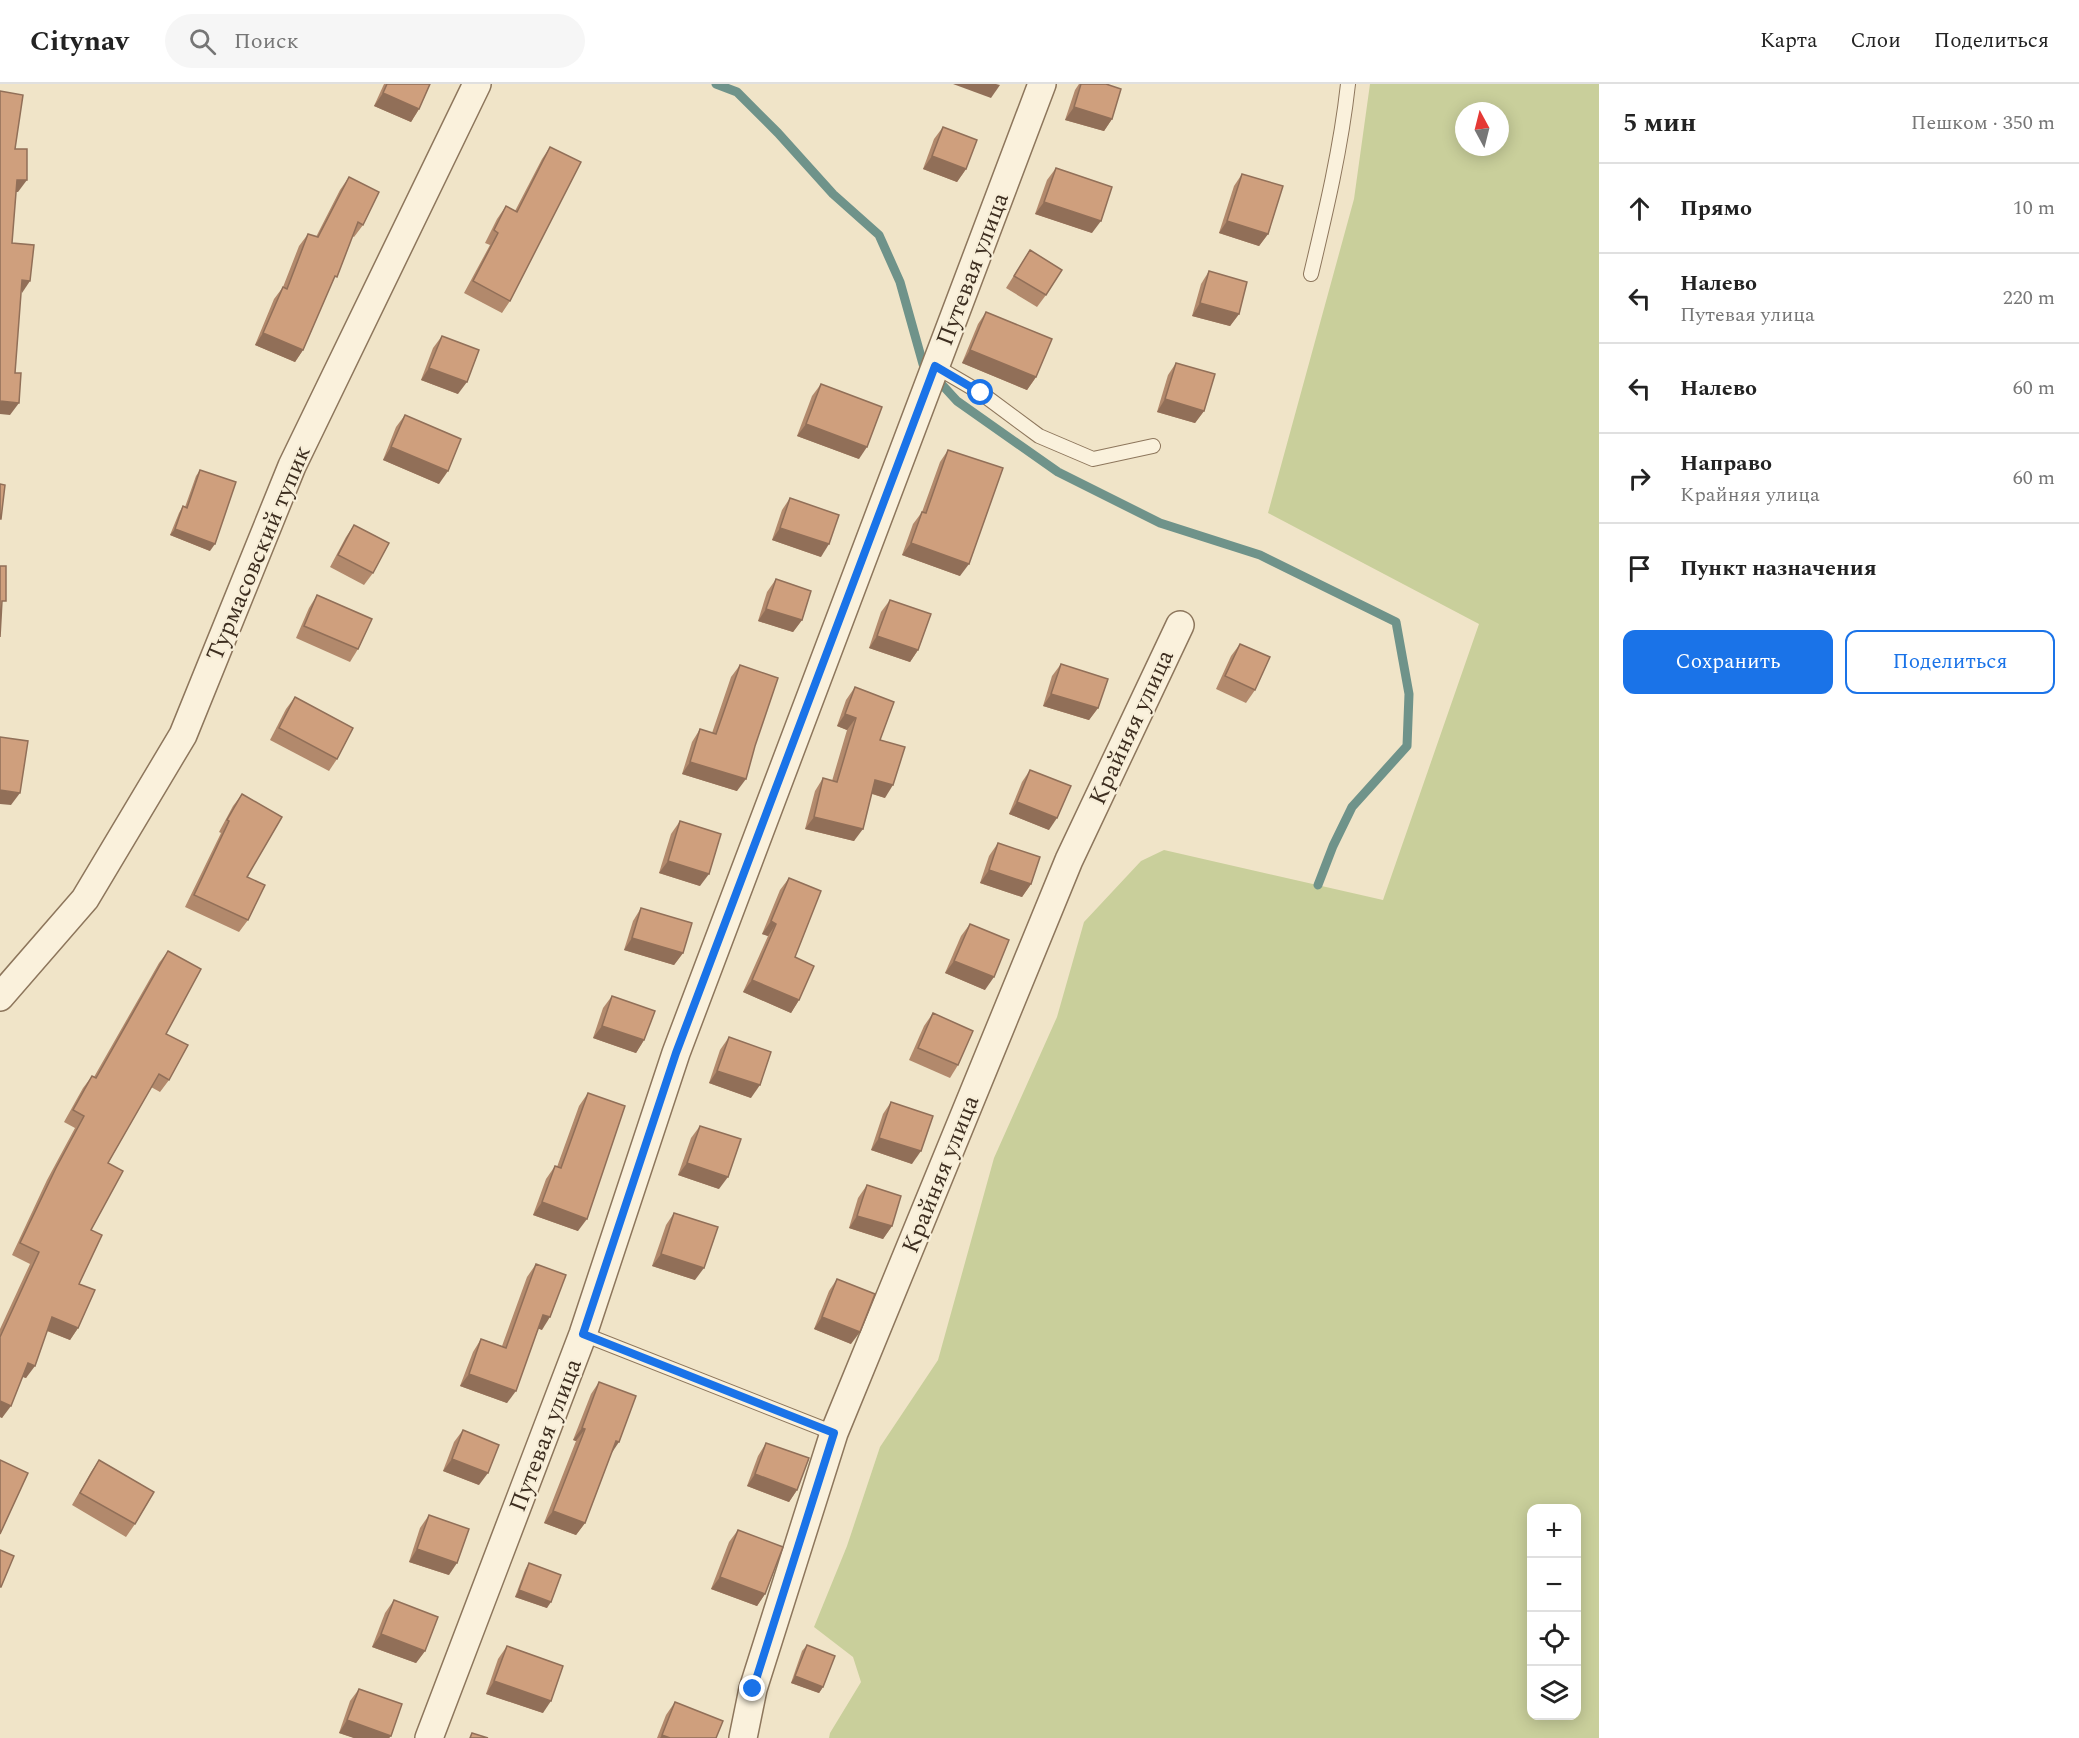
<!DOCTYPE html>
<html lang="ru">
<meta charset="utf-8">
<style>
:root{--surface:#fff;--page:#f6f6f6;--text:#222;--muted:#767676;--line:#e0e0e0;--accent:#1a73e8}
body{margin:0;font-family:Spectral,serif;background:var(--page);color:var(--text)}
.controls{position:absolute;right:18px;bottom:18px;display:grid;overflow:hidden;border-radius:12px;box-shadow:0 3px 15px #0003}
.controls button{width:54px;height:54px;display:grid;place-items:center;padding:0;border:0;border-bottom:2px solid var(--line);background:var(--surface);color:var(--text);font:30px sans-serif}
.compass{position:absolute;left:1455px;top:18px;width:54px;height:54px;border-radius:50%;background:var(--surface);box-shadow:0 3px 15px #0003;rotate:353deg}
.stop{position:absolute;width:18px;height:18px;margin:-14px;border:4px solid #1a73e8;border-radius:50%;background:#fff}
.stop.end{background:#1a73e8;border-color:#fff;box-shadow:0 2px 6px #0008}
.list{margin:0;padding:0;list-style:none}
h2{display:flex;justify-content:space-between;align-items:center;height:78px;margin:0;padding:0 24px;font-size:26px}
h2 small{font-size:20px;font-weight:400;color:var(--muted)}
.list li{display:grid;grid-template-columns:39px 1fr auto;gap:18px;align-items:center;box-sizing:border-box;height:90px;padding:0 24px;border-top:2px solid var(--line)}
.list b{display:block;font-size:22px;white-space:nowrap}
.list p{margin:0;font-size:20px;white-space:nowrap;color:var(--muted)}
.list em{font-size:20px;font-style:normal;color:var(--muted)}
.actions{display:flex;gap:12px;padding:18px 24px}
.actions a{flex:1;padding:14px 0;border:2px solid var(--accent);border-radius:12px;text-align:center;font-size:21px;color:var(--accent)}
.actions .main{background:var(--accent);color:#fff}
.icon{flex:none;width:33px;height:33px;fill:none;stroke:currentColor;stroke-width:2;stroke-linecap:round;stroke-linejoin:round}
.map{position:relative;flex:none;width:1599px;height:1654px;overflow:hidden}
header{display:flex;align-items:center;gap:36px;box-sizing:border-box;height:84px;padding:0 30px;background:var(--surface);border-bottom:2px solid var(--line)}
header strong{font-size:28px}
nav{display:flex;gap:33px;margin-inline-start:auto;font-size:21px}
.search{width:420px;height:54px;background:var(--page);display:flex;align-items:center;gap:15px;box-sizing:border-box;padding:0 21px;border-radius:33px;color:var(--muted);font-size:22px}
main{display:flex}
aside{flex:1;background:var(--surface)}
.map>svg:first-child{display:block}
.green{fill:#c9cf9b;fill-rule:evenodd}
.lines{fill:none;stroke-linecap:round;stroke-linejoin:round}
.stream{stroke:#6f938a;stroke-width:9}
.service-casing{stroke:#8d765c;stroke-width:16}
.minor-casing{stroke:#8d765c;stroke-width:30}
.service{stroke:#faf1dc;stroke-width:14}
.minor{stroke:#faf1dc;stroke-width:27}
.wall{fill:#b2896c}
.shaded-wall{fill:#916f58}
.building{fill:#cf9f7d;stroke:#916f58;stroke-width:1.5}
.route{stroke:#1a73e8;stroke-width:8}
.labels{text-anchor:middle;stroke-width:4.5;stroke-linejoin:round;paint-order:stroke}
.street-label{font-size:24px;fill:#3d2e20;stroke:#f7eed8}
</style>
<header>
<strong>Citynav</strong>
<div class="search"><svg class="icon" aria-label="search" viewBox="0 0 24 24"><circle cx="10" cy="10" r="6"/><path d="M15 15l6 6"/></svg>Поиск</div>
<nav><a>Карта</a><a>Слои</a><a>Поделиться</a></nav>
</header>
<main>
<div class="map">
<svg width="1599" height="1654" viewBox="0 0 1599 1654">
<rect width="100%" height="100%" fill="#f0e4c8"/>
<path class="green" d="M1370,0H1599V1654H829L830,1649L861,1598L853,1573L814,1543L847,1462L880,1363L938,1276L994,1074L1057,933L1084,838L1141,777L1164,766L1383,816L1479,540L1268,429L1354,115ZM1464,27H1500V63H1464ZM1576,1424V1632H1532V1424Z"/>
<g class="lines">
<path class="stream" d="M716,0L737,8L778,49L833,110L879,151L900,198L923,280L957,317L1058,388L1160,439L1260,471L1396,538L1409,610L1407,662L1352,723L1333,762L1318,801"/>
<defs>
<g id="service">
<path d="M1311,190C1326,127 1341,64 1348,0"/>
<path d="M935,282L981,309L1039,352L1093,375L1153,362"/>
<path d="M583,1250L834,1349"/>
</g>
<g id="minor">
<path d="M0,913L85,815L183,651L292,382L477,0"/>
<path d="M429,1654L583,1250L676,969L1042,0"/>
<path d="M743,1654L753,1605L834,1349L1069,776L1180,541"/>
</g>
</defs>
<use href="#service" class="service-casing"/>
<use href="#minor" class="minor-casing"/>
<use href="#service" class="service"/>
<use href="#minor" class="minor"/>
</g>
<g class="wall">
<path d="M384,0H430L419,25L411,38L374,22Z"/>
<path d="M1079,0H1106L1112,35L1104,47L1065,36L1075,6Z"/>
<path d="M943,43L966,85L957,98L923,85L934,55Z"/>
<path d="M550,63L510,217L502,229L464,209L490,161L485,159L497,135L506,122L515,127L542,75Z"/>
<path d="M1056,84L1092,149L1035,130L1047,96Z"/>
<path d="M1242,90L1268,150L1259,162L1219,149L1234,102Z"/>
<path d="M349,93L363,141L354,153L352,152L303,266L295,278L255,261L274,215L283,203L299,162L308,150L316,153L340,106Z"/>
<path d="M1030,166L1046,211L1037,223L1006,204Z"/>
<path d="M1209,187L1239,230L1230,242L1192,232L1201,200Z"/>
<path d="M986,228L1036,293L1027,306L962,279L978,240Z"/>
<path d="M442,252L458,310L421,296L433,264Z"/>
<path d="M1176,279L1204,327L1195,339L1157,328L1168,291Z"/>
<path d="M821,300L859,375L797,352L812,312Z"/>
<path d="M405,331L439,400L383,376L396,343Z"/>
<path d="M948,366L960,492L902,471L913,440L922,428L940,378Z"/>
<path d="M200,386L210,467L170,451L179,429L183,422L185,423L196,392Z"/>
<path d="M790,414L821,473L772,456L782,426Z"/>
<path d="M354,441L373,489L364,501L330,483L346,453Z"/>
<path d="M776,495L802,536L793,548L758,537L767,508Z"/>
<path d="M317,511L358,565L350,578L296,554L309,524Z"/>
<path d="M890,516L918,566L910,578L869,564L881,528Z"/>
<path d="M1240,560L1255,606L1246,619L1216,605L1231,572Z"/>
<path d="M1061,580L1098,624L1089,636L1043,622L1052,592Z"/>
<path d="M740,581L737,707L682,690L692,658L700,645L712,649L731,593Z"/>
<path d="M855,603L880,656L885,714L872,710L854,757L805,745L815,707L823,694L832,697L847,646L837,642L846,616Z"/>
<path d="M295,613L337,675L329,687L270,656L286,625Z"/>
<path d="M1030,686L1049,746L1009,730L1022,698Z"/>
<path d="M242,710L247,793L248,836L239,848L185,823L221,749L219,748L233,722Z"/>
<path d="M680,737L700,802L659,789L671,750Z"/>
<path d="M998,759L1031,800L1022,813L980,799L989,772Z"/>
<path d="M789,794L799,916L791,929L743,908L768,852L762,850L780,806Z"/>
<path d="M641,824L683,869L674,881L624,866L633,837Z"/>
<path d="M970,840L985,906L945,889L961,852Z"/>
<path d="M168,867L166,950L169,996L160,1008L151,1003L108,1079L91,1146L79,1200L78,1244L70,1256L47,1247L26,1294L23,1293L2,1334L0,1333V1245L30,1180L12,1171L47,1096L75,1044L64,1038L83,1004L92,992L94,993L159,879Z"/>
<path d="M612,912L644,956L636,969L593,954L603,924Z"/>
<path d="M933,929L958,981L950,994L909,976L924,942Z"/>
<path d="M729,953L751,1014L709,999L720,966Z"/>
<path d="M588,1009L578,1147L533,1131L546,1095L555,1082L557,1083L579,1022Z"/>
<path d="M891,1018L912,1080L871,1066L883,1030Z"/>
<path d="M700,1042L719,1105L678,1091L691,1054Z"/>
<path d="M867,1101L892,1142L883,1155L849,1144L858,1114Z"/>
<path d="M674,1129L695,1196L652,1182L666,1141Z"/>
<path d="M536,1180L542,1246L538,1244L507,1319L460,1302L473,1268L481,1255L502,1262L527,1193Z"/>
<path d="M837,1195L851,1260L814,1245L829,1207Z"/>
<path d="M599,1298L585,1439L576,1451L544,1439L576,1357L573,1356L591,1310Z"/>
<path d="M463,1346L479,1401L443,1387L454,1358Z"/>
<path d="M766,1359L797,1406L789,1418L747,1402L758,1372Z"/>
<path d="M99,1376L135,1440L126,1453L72,1421L91,1388Z"/>
<path d="M429,1431L449,1491L409,1478L420,1444Z"/>
<path d="M738,1446L765,1510L757,1522L711,1505L729,1458Z"/>
<path d="M529,1479L547,1524L515,1513L525,1486Z"/>
<path d="M394,1516L425,1567L416,1579L372,1563L385,1529Z"/>
<path d="M807,1561L823,1603L819,1609L791,1599L802,1567Z"/>
<path d="M507,1562L543,1629L486,1610L498,1575Z"/>
<path d="M359,1605L391,1652L389,1654H354L339,1649L350,1617Z"/>
<path d="M675,1618L716,1654H657L666,1631Z"/>
</g>
<g class="shaded-wall">
<path d="M953,0H996L1000,1L991,14Z"/>
<path d="M383,9L419,25L411,38L374,22Z"/>
<path d="M1074,23L1112,35L1104,47L1065,36Z"/>
<path d="M932,72L966,85L957,98L923,85Z"/>
<path d="M17,96H27L18,108H9Z"/>
<path d="M1044,118L1101,137L1092,149L1035,130Z"/>
<path d="M1227,137L1268,150L1259,162L1219,149Z"/>
<path d="M22,196L30,197L22,209Z"/>
<path d="M1200,219L1239,230L1230,242L1192,232Z"/>
<path d="M263,249L303,266L295,278L255,261Z"/>
<path d="M970,266L1036,293L1027,306L962,279Z"/>
<path d="M429,284L467,298L458,310L421,296Z"/>
<path d="M1165,315L1204,327L1195,339L1157,328Z"/>
<path d="M0,317L19,319L10,331L0,330Z"/>
<path d="M806,340L867,363L859,375L797,352Z"/>
<path d="M391,363L448,387L439,400L383,376Z"/>
<path d="M780,444L829,460L821,473L772,456Z"/>
<path d="M175,445L215,460L210,467L170,451Z"/>
<path d="M911,459L969,480L960,492L902,471Z"/>
<path d="M766,525L802,536L793,548L758,537Z"/>
<path d="M877,552L918,566L910,578L869,564Z"/>
<path d="M1051,610L1098,624L1089,636L1043,622Z"/>
<path d="M845,630L856,634L847,646L837,642Z"/>
<path d="M690,678L746,695L737,707L682,690Z"/>
<path d="M875,696L893,701L885,714L867,708Z"/>
<path d="M0,706L20,709L11,721L0,720Z"/>
<path d="M1017,718L1057,734L1049,746L1009,730Z"/>
<path d="M814,733L863,745L854,757L805,745Z"/>
<path d="M668,777L709,790L700,802L659,789Z"/>
<path d="M989,786L1031,800L1022,813L980,799Z"/>
<path d="M771,837L776,840L768,852L762,850Z"/>
<path d="M632,854L683,869L674,881L624,866Z"/>
<path d="M954,877L994,893L985,906L945,889Z"/>
<path d="M752,896L799,916L791,929L743,908Z"/>
<path d="M602,942L644,956L636,969L593,954Z"/>
<path d="M717,987L760,1001L751,1014L709,999Z"/>
<path d="M879,1054L921,1067L912,1080L871,1066Z"/>
<path d="M687,1079L728,1093L719,1105L678,1091Z"/>
<path d="M542,1118L587,1135L578,1147L533,1131Z"/>
<path d="M857,1132L892,1142L883,1155L849,1144Z"/>
<path d="M661,1170L704,1184L695,1196L652,1182Z"/>
<path d="M543,1231L550,1233L542,1246L534,1243Z"/>
<path d="M52,1233L78,1244L70,1256L43,1245Z"/>
<path d="M822,1233L860,1248L851,1260L814,1245Z"/>
<path d="M28,1279L35,1282L26,1294L20,1292Z"/>
<path d="M469,1290L516,1307L507,1319L460,1302Z"/>
<path d="M0,1317L11,1322L2,1334L0,1333Z"/>
<path d="M582,1344L585,1345L576,1357L573,1356Z"/>
<path d="M616,1357L619,1358L611,1370Z"/>
<path d="M452,1375L488,1389L479,1401L443,1387Z"/>
<path d="M755,1390L797,1406L789,1418L747,1402Z"/>
<path d="M553,1427L585,1439L576,1451L544,1439Z"/>
<path d="M417,1465L457,1479L449,1491L409,1478Z"/>
<path d="M720,1493L765,1510L757,1522L711,1505Z"/>
<path d="M519,1506L551,1518L547,1524L515,1513Z"/>
<path d="M381,1550L425,1567L416,1579L372,1563Z"/>
<path d="M795,1592L823,1603L819,1609L791,1599Z"/>
<path d="M494,1597L551,1617L543,1629L486,1610Z"/>
<path d="M347,1636L391,1652L389,1654H354L339,1649Z"/>
<path d="M662,1651L670,1654H660Z"/>
</g>
<g class="building">
<path d="M387,0H430L419,25L383,9Z"/>
<path d="M1081,0H1106L1121,5L1112,35L1074,23Z"/>
<path d="M0,7L23,11L15,65H27V96H17L12,159L34,161L30,197L22,196L15,289H21L19,319L0,317Z"/>
<path d="M943,43L977,56L966,85L932,72Z"/>
<path d="M550,63L581,78L510,217L473,197L498,149L494,146L506,122L517,128Z"/>
<path d="M1056,84L1112,103L1101,137L1044,118Z"/>
<path d="M1242,90L1283,102L1268,150L1227,137Z"/>
<path d="M349,93L379,108L363,141L358,138L337,193L335,192L303,266L263,249L283,203L287,205L308,150L318,153Z"/>
<path d="M1030,166L1062,186L1046,211L1014,192Z"/>
<path d="M1209,187L1247,198L1239,230L1200,219Z"/>
<path d="M986,228L1052,255L1036,293L970,266Z"/>
<path d="M442,252L479,266L467,298L429,284Z"/>
<path d="M1176,279L1215,290L1204,327L1165,315Z"/>
<path d="M821,300L882,323L867,363L806,340Z"/>
<path d="M405,331L461,355L448,387L391,363Z"/>
<path d="M948,366L1003,384L969,480L911,459L922,428L926,429Z"/>
<path d="M200,386L236,398L215,460L175,445L183,422L187,424Z"/>
<path d="M0,400L5,401L1,435H0Z"/>
<path d="M790,414L839,431L829,460L780,444Z"/>
<path d="M354,441L389,459L373,489L338,471Z"/>
<path d="M0,482H6V517H2L0,553Z"/>
<path d="M776,495L811,507L802,536L766,525Z"/>
<path d="M317,511L372,535L358,565L304,542Z"/>
<path d="M890,516L931,530L918,566L877,552Z"/>
<path d="M1240,560L1270,573L1255,606L1225,592Z"/>
<path d="M1061,580L1108,595L1098,624L1051,610Z"/>
<path d="M740,581L778,594L755,662L746,695L690,678L700,645L716,650Z"/>
<path d="M855,603L894,618L880,656L905,663L893,701L875,696L863,745L814,733L823,694L837,698L856,634L845,630Z"/>
<path d="M295,613L353,644L337,675L279,644Z"/>
<path d="M0,653L28,657L20,709L0,706Z"/>
<path d="M1030,686L1071,702L1057,734L1017,718Z"/>
<path d="M242,710L282,733L247,793L265,801L248,836L194,811L229,737L227,736Z"/>
<path d="M680,737L721,750L709,790L668,777Z"/>
<path d="M998,759L1040,773L1031,800L989,786Z"/>
<path d="M789,794L821,807L795,873L814,882L799,916L752,896L776,840L771,837Z"/>
<path d="M641,824L692,839L683,869L632,854Z"/>
<path d="M970,840L1009,856L994,893L954,877Z"/>
<path d="M168,867L201,885L166,950L188,961L169,996L159,990L108,1079L123,1087L91,1146L102,1151L79,1200L95,1206L78,1244L52,1233L35,1282L28,1279L11,1322L0,1317V1253L39,1168L20,1159L56,1084L84,1032L73,1026L92,992L96,994Z"/>
<path d="M612,912L655,927L644,956L602,942Z"/>
<path d="M933,929L973,947L958,981L918,964Z"/>
<path d="M729,953L771,968L760,1001L717,987Z"/>
<path d="M588,1009L625,1022L587,1135L542,1118L555,1082L561,1084Z"/>
<path d="M891,1018L933,1032L921,1067L879,1054Z"/>
<path d="M700,1042L741,1055L728,1093L687,1079Z"/>
<path d="M867,1101L901,1112L892,1142L857,1132Z"/>
<path d="M674,1129L718,1143L704,1184L661,1170Z"/>
<path d="M536,1180L566,1191L550,1233L543,1231L516,1307L469,1290L481,1255L506,1264Z"/>
<path d="M837,1195L875,1210L860,1248L822,1233Z"/>
<path d="M599,1298L636,1312L619,1358L616,1357L585,1439L553,1427L585,1345L582,1344Z"/>
<path d="M463,1346L499,1361L488,1389L452,1375Z"/>
<path d="M766,1359L809,1374L797,1406L755,1390Z"/>
<path d="M0,1376L28,1389L0,1450Z"/>
<path d="M99,1376L154,1408L135,1440L80,1409Z"/>
<path d="M429,1431L469,1445L457,1479L417,1465Z"/>
<path d="M738,1446L783,1463L765,1510L720,1493Z"/>
<path d="M0,1466L14,1472L1,1503H0Z"/>
<path d="M529,1479L561,1491L551,1518L519,1506Z"/>
<path d="M394,1516L438,1533L425,1567L381,1550Z"/>
<path d="M807,1561L835,1572L823,1603L795,1592Z"/>
<path d="M507,1562L563,1582L551,1617L494,1597Z"/>
<path d="M359,1605L402,1620L391,1652L347,1636Z"/>
<path d="M675,1618L723,1637L716,1654H670L662,1651Z"/>
<path d="M472,1649L488,1654H470Z"/>
</g>
<g class="lines">
<path class="route" d="M753,1605L834,1349L583,1250L676,969L935,282L981,309"/>
</g>
<g class="labels">
<g class="street-label">
<text transform="translate(972 185) rotate(-69)" y="8">Путевая улица</text>
<text transform="translate(258 469) rotate(-67)" y="8">Турмасовский тупик</text>
<text transform="translate(1131 643) rotate(-65)" y="8">Крайняя улица</text>
<text transform="translate(940 1090) rotate(-68)" y="8">Крайняя улица</text>
<text transform="translate(545 1351) rotate(-69)" y="8">Путевая улица</text>
</g>
</g>
</svg>
<div class="controls">
<button>+</button>
<button>−</button>
<button><svg class="icon" aria-label="locate" viewBox="0 0 24 24"><circle cx="12" cy="12" r="6"/><path d="M12 2v4M12 18v4M2 12h4M18 12h4"/></svg></button>
<button><svg class="icon" aria-label="layers" viewBox="0 0 24 24"><path d="M12 4l9 5-9 5-9-5zM3 14l9 5 9-5"/></svg></button>
</div>
<svg class="compass" viewBox="-18 -18 36 36"><path d="M0-13l5 13h-10z" fill="#e53935"/><path d="M0 13l5-13h-10z" fill="#767676"/></svg>
<div class="stop" style="left:981px;top:309px"></div>
<div class="stop end" style="left:753px;top:1605px"></div>
</div>
<aside>
<h2>5 мин<small>Пешком · 350 m</small></h2>
<ul class="list">
<li><svg class="icon" aria-label="ahead" viewBox="0 0 24 24"><path d="M12 20V5M6 11l6-6 6 6"/></svg><div><b>Прямо</b></div><em>10 m</em></li>
<li><svg class="icon" aria-label="left" viewBox="0 0 24 24"><path d="M17 20v-9H6M10 6l-5 5 5 5"/></svg><div><b>Налево</b><p>Путевая улица</p></div><em>220 m</em></li>
<li><svg class="icon" aria-label="left" viewBox="0 0 24 24"><path d="M17 20v-9H6M10 6l-5 5 5 5"/></svg><div><b>Налево</b></div><em>60 m</em></li>
<li><svg class="icon" aria-label="right" viewBox="0 0 24 24"><path d="M7 20v-9h11M14 6l5 5-5 5"/></svg><div><b>Направо</b><p>Крайняя улица</p></div><em>60 m</em></li>
<li><svg class="icon" aria-label="arrive" viewBox="0 0 24 24"><path d="M6 21V4h12l-3 4 3 4H6"/></svg><div><b>Пункт назначения</b></div></li>
</ul>
<div class="actions"><a class="main">Сохранить</a><a>Поделиться</a></div>
</aside>
</main>
